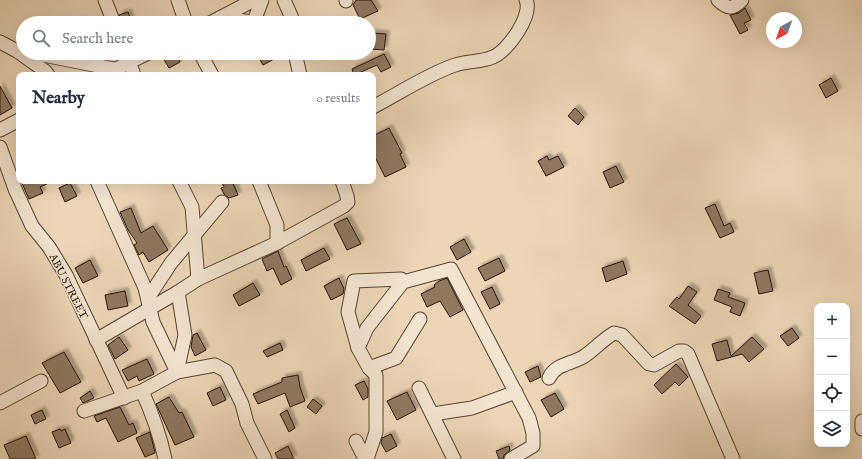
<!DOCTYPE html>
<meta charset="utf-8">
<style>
:root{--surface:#fff;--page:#f2f2f3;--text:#1f2937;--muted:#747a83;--line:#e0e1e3}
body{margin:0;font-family:"IM FELL English",serif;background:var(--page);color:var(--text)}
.controls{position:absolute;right:12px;bottom:12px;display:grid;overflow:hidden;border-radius:8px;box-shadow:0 4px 16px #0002}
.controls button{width:36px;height:36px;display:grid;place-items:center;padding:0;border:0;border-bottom:1px solid var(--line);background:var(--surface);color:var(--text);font:20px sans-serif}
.compass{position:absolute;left:766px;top:12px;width:36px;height:36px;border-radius:50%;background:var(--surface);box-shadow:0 4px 16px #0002;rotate:220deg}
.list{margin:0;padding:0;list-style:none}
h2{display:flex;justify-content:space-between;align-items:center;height:52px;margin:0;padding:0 16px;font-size:17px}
h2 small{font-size:13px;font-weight:400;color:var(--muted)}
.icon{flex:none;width:22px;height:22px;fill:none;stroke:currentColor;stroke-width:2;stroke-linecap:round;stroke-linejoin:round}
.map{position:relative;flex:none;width:862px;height:459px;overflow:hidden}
.search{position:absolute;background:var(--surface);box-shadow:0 4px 16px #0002;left:16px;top:16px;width:360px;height:44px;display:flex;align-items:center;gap:10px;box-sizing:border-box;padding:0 14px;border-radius:22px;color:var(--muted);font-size:15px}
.panel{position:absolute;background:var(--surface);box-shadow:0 4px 16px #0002;left:16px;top:72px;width:360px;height:112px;border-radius:8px}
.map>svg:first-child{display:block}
.building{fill:#8e7960;stroke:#291403;filter:url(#shadow)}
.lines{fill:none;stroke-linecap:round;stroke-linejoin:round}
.minor-casing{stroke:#5a4430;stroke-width:15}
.minor{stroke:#f3e4d0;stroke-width:13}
.labels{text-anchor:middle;stroke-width:3;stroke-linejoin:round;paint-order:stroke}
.street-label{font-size:11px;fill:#291403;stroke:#f3e4d0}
</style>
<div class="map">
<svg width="862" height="459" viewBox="0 0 862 459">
<defs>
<filter id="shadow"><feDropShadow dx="3.5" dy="-3.5" stdDeviation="1" flood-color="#0004"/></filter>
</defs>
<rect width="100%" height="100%" fill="#ecd6b6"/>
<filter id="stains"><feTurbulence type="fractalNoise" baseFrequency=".005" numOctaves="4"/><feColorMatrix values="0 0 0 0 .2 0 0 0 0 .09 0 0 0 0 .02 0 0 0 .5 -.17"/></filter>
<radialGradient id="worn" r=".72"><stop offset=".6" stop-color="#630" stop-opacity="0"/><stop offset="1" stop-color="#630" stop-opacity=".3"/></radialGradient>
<g class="building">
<path d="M356,0H371L378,11L360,19L353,5Z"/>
<path d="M745,8L751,20L744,23L748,30L740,34L730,15L739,13Z"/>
<path d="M128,12L132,23H122L119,15Z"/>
<path d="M372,33L386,34L384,50L371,49Z"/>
<path d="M173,53H176L180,62L169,68L163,58Z"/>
<path d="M256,53H273L276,58L263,65Z"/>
<path d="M384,54L391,67L381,72L377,65L354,75L352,69Z"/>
<path d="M831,78L838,91L826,98L819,85Z"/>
<path d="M0,86L12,108L0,115Z"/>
<path d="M575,108L584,117L578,125L568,116Z"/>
<path d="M389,128L402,153L400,154L406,167L385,177L373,153V136Z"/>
<path d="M547,156L549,160L558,156L564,167L546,176L538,161Z"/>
<path d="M616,166L624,182L610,188L603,172Z"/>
<path d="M21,181H53L40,187L43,193L29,199Z"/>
<path d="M221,181H232L238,195L229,198L224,194L221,188L224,187Z"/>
<path d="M70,183L77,196L65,202L59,188Z"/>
<path d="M715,204L724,226L730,223L734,232L720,238L705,208Z"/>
<path d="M131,208L141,233L153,226L168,250L149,262L143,252L139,255L134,245L137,243L128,230L120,212Z"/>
<path d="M347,218L361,244L347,250L334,224Z"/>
<path d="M464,239L471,252L457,260L450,247Z"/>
<path d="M324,248L330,259L306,271L301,260Z"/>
<path d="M278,251L284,267L286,266L292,279L281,285L273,268L267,271L262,259Z"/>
<path d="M499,258L505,271L485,281L478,268Z"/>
<path d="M90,260L98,276L83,283L75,268Z"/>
<path d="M623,261L627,274L606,282L602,268Z"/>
<path d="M768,270L773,291L759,294L754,273Z"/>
<path d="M339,278L344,289L343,294L331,300L324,286Z"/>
<path d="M447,278L463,310L450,317L440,301L427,307L421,294L435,287L434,285L439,281Z"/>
<path d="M253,283L260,295L239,306L233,295Z"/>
<path d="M688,286L697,292L688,305L701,316L695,324L669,306L677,297L679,299Z"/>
<path d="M492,287L500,304L490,309L481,292Z"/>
<path d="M718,289L730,293L728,297L745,303L740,316L730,312L732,307L714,300Z"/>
<path d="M125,291L128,306L108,310L105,295Z"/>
<path d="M792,328L799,338L788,346L780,336Z"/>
<path d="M197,333L206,350L195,356L191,347L193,335Z"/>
<path d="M119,337L128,350L115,359L108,345Z"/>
<path d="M752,337L764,349L749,362L742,354L717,361L712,344L727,340L731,356Z"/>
<path d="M280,343L283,350L267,357L263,351Z"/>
<path d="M64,352L81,382L60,393L42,363Z"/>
<path d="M147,359L154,374L139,381L137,376L128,381L122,370Z"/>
<path d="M676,364L688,377L679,386L675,382L662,394L654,385Z"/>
<path d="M538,366L541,377L530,382L525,372Z"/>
<path d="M298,375L300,387L305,401L290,407L285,393L258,404L253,394L282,382V378Z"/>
<path d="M364,381L368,389V397L363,400L355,385Z"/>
<path d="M220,387L226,400L213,406L207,393Z"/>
<path d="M90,391L94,398L83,403L80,398Z"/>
<path d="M407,392L416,410L397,420L387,401Z"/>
<path d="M555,393L564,409L551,417L541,400Z"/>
<path d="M169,397L179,413L182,412L194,437L175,445L156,404Z"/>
<path d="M313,399L322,406L316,414L307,407Z"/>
<path d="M120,407L129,425L133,423L137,433L118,442L106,418L97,422L94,416Z"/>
<path d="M42,410L46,419L35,424L31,415Z"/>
<path d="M287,410L295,428L289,432L280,414Z"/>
<path d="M60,429L61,431L65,429L71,443L59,448L52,432Z"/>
<path d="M150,432L155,453L145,457L136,438Z"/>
<path d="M391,434L397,446L386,452L381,443L382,438Z"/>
<path d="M26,436L36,459H10L4,445Z"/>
<path d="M288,446L294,459H278L275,453Z"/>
<path d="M509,446L510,450L504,455L503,459H499L496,451Z"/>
</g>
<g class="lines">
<defs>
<g id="minor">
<path d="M105,0L114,23"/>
<path d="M178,0L186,23"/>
<path d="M284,0L294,23"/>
<path d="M346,0V1"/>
<path d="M718,0C727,9 733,10 742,0"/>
<path d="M220,18L263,23"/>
<path d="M254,21L262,0"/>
<path d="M210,23L254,0"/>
<path d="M0,42L17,51L45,71L48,75"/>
<path d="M33,53L114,69"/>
<path d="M126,53L134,75"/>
<path d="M200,53L212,75"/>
<path d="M295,53L300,75"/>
<path d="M108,73L148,53"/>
<path d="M373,107C400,93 426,75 455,65C467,61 482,62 493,57C508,51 533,15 526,0"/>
<path d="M0,130L19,120"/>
<path d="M0,147L15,189L32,226L49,247L66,275L124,398"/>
<path d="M179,181L192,207L198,279"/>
<path d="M259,181L277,225V243"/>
<path d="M148,298L171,263L222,202"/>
<path d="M96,340L178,292"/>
<path d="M358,348L348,312L354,281L401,279L403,282"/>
<path d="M369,368L396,358L420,319"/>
<path d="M549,378C555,364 571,364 583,357C593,351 602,340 614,333L622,335L649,364L654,365L679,351H684L688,354L733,459"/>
<path d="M419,388L454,459"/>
<path d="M142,391C152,413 160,435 165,459"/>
<path d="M0,403L41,381"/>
<path d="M84,411L142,391L177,372L153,322L145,288L97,181"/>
<path d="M433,414L472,408L516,392"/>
<path d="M862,421V429"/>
<path d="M356,441L365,459"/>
<path d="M265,459L247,423L242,404L226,371L215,365L177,372L185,335L178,292L198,279L277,243L344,206L348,202L347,196L342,181"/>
<path d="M367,459L376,432V375L369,368L358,348L367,328L403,282L451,269L529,418L533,433V446L511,459"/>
</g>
</defs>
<use href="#minor" class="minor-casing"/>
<use href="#minor" class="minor"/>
</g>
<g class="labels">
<g class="street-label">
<text transform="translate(69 286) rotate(63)" y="4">ABU STREET</text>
</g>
</g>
<rect width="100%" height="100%" filter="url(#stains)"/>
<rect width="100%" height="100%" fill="url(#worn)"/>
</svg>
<div class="controls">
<button>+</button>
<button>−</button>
<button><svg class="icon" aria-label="locate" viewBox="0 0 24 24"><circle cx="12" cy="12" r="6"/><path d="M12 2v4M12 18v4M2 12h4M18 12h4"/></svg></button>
<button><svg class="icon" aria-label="layers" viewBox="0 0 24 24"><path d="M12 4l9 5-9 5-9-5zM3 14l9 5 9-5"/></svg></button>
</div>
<svg class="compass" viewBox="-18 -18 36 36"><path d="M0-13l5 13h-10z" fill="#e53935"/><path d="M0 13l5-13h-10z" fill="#747a83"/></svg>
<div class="search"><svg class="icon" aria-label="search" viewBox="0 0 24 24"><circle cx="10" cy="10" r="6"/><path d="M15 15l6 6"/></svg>Search here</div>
<section class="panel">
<h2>Nearby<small>0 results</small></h2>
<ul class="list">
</ul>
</section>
</div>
